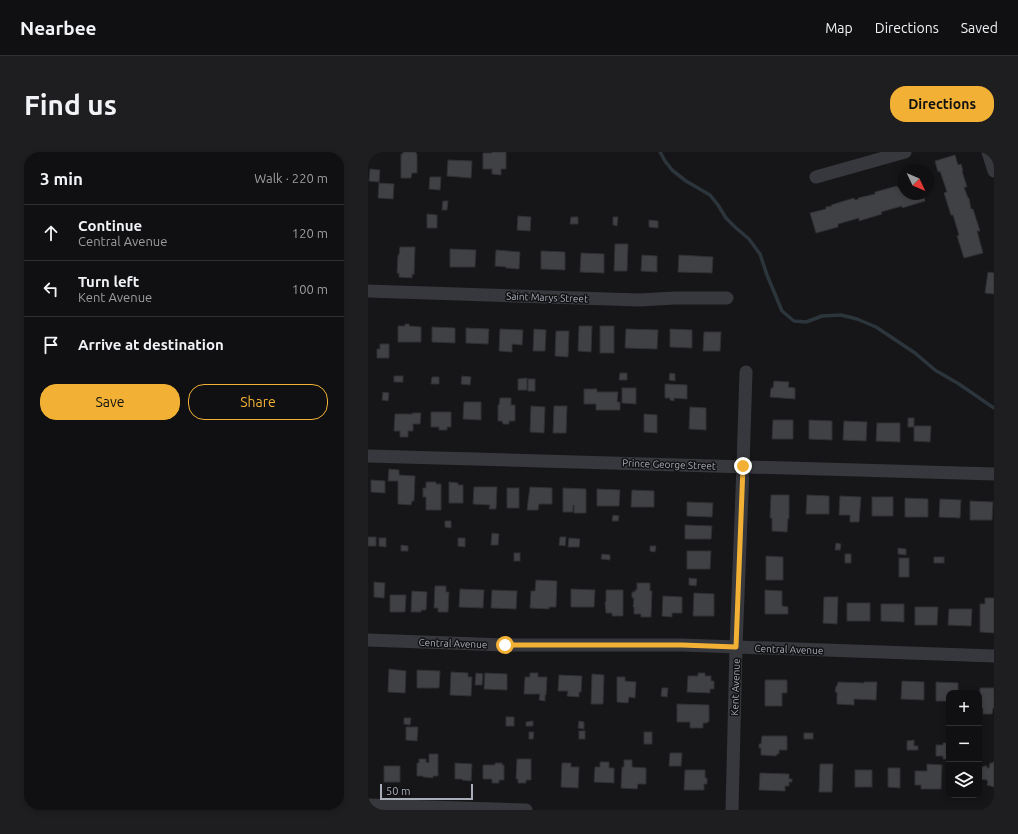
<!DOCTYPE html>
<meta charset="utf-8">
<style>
:root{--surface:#101012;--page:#1e1e20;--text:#f1f3f6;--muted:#9c9d9f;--line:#303032;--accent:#f2b134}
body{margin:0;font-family:Ubuntu,sans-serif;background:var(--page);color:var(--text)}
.controls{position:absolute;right:12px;bottom:12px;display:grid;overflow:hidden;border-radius:8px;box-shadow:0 2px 6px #0003}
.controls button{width:36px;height:36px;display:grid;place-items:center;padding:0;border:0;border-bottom:1px solid var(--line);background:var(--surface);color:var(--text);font:20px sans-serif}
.compass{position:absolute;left:530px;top:12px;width:36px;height:36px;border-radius:50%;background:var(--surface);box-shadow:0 2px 6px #0003;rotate:134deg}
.scale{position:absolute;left:12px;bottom:10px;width:93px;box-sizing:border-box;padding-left:4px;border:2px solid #a8adb8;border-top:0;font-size:11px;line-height:14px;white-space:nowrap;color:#a8adb8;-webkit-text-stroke:3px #111113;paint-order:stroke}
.stop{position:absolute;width:12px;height:12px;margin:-9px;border:3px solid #f2b134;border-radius:50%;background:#fff}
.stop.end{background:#f2b134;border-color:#fff;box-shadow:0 1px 4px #0008}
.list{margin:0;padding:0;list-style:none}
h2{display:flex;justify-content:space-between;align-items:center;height:52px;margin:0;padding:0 16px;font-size:17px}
h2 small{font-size:13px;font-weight:400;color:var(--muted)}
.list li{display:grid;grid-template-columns:26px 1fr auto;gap:12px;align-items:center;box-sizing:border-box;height:56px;padding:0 16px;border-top:1px solid var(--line)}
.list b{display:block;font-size:15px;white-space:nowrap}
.list p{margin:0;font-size:13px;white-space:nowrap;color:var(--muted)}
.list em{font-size:13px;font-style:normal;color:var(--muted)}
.actions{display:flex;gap:8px;padding:12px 16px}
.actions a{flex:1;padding:9px 0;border:1px solid var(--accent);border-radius:16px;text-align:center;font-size:14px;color:var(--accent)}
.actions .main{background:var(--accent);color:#111}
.icon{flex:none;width:22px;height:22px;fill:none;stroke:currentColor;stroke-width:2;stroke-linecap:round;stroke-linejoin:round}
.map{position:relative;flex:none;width:626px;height:658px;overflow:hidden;border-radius:16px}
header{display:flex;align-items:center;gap:24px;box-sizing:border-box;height:56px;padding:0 20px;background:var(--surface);border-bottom:1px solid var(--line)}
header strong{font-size:19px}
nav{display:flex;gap:22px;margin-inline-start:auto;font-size:14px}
.intro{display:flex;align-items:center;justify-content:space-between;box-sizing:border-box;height:96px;padding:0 24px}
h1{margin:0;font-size:28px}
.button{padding:10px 18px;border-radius:16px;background:var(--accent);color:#111;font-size:14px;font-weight:700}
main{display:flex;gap:24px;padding:0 24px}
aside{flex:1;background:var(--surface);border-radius:16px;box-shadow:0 2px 6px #0003}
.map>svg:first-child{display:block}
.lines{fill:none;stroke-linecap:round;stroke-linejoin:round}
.stream{stroke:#2c353c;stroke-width:3.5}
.building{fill:#404145;stroke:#303034}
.minor{stroke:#37383d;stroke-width:13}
.route{stroke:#f2b134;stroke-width:5}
.labels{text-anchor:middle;stroke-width:3;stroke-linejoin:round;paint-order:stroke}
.street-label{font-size:10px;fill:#a8adb8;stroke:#111113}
</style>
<header>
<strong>Nearbee</strong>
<nav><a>Map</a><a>Directions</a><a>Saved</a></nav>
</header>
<div class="intro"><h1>Find us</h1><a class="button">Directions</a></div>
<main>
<aside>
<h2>3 min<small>Walk · 220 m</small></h2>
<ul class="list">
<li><svg class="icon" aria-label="ahead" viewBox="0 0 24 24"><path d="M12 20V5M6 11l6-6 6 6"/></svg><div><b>Continue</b><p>Central Avenue</p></div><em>120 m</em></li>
<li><svg class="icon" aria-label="left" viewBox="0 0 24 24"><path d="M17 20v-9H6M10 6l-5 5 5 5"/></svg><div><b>Turn left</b><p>Kent Avenue</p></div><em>100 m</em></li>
<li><svg class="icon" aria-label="arrive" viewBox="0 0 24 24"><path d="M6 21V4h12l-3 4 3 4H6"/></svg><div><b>Arrive at destination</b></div></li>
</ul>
<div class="actions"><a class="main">Save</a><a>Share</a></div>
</aside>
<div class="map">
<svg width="626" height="658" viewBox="0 0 626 658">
<rect width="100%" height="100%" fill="#161618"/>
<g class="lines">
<path class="stream" d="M292,0L297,9L304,18L318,29L342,43L350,53L358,66L367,75L381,87L392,102L399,123L414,159L426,169L438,170L454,164L473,163L489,167L508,175L547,201L567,218L591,232L626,256"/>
</g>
<g class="building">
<path d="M35,0H48V2H49V21H44L43,26H33V2H35Z"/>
<path d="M124,0H138V17H133V23L124,22V17H115V1H124Z"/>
<path d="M587,3L590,13L593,12L595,19H594L599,35H596L600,46H601L603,57H605L612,79H609L615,101L596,106L589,84L591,83L585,63H583L576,41L579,40L572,19L570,20L567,9Z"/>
<path d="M80,8L104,9L103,26L79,24Z"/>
<path d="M2,17L12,18L11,30L1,29Z"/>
<path d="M62,25H73L72,38L61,37Z"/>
<path d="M11,31L26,32L25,47L10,46Z"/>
<path d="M536,33V42H555L557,49L534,56V54L513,60L514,62L491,69V66L470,72V75L448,81L442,61L458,57V55L464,54L463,53L486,46L487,48L491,47L490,46L507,42V40L529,34L530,36Z"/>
<path d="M75,49H80L79,58H74Z"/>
<path d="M59,62L69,63V76H59Z"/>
<path d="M150,64L163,65L162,79L149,78Z"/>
<path d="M203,65H210V72H202Z"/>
<path d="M245,65H250L249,74L245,73Z"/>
<path d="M281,68L290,69V76L281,75Z"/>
<path d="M247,92H260L259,119H246Z"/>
<path d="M32,95H47L46,123L44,122V126L31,125V121H29L30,103H31Z"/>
<path d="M82,97L108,98L107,115H82Z"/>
<path d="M128,98L152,100L151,117L138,116V115L127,114Z"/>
<path d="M173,99L197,100V118L173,117Z"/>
<path d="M213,101L236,102V121L212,120Z"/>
<path d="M274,103L289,104V120L273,119Z"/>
<path d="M311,103L345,105L344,121L310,120Z"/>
<path d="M620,120L626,121V142L617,141Z"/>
<path d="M37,172H41V174L53,175V190H30V174H37Z"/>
<path d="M211,174H224L223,200L210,199Z"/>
<rect x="232" y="174" width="14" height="27"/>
<path d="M64,175L87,176V191L64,190Z"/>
<path d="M98,176L121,177L120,192L98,191Z"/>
<path d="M132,177L155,178L154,193L144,192V200L131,199Z"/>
<path d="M166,177L178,178L177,199H165Z"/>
<path d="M258,177L290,178L289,197L257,196Z"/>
<path d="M302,177L324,178V196L302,195Z"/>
<path d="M188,179H201L200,205L187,204Z"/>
<path d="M336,180H353L352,199H335Z"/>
<path d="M12,192H21V206H9V197H12Z"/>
<path d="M252,221H259V228H251Z"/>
<path d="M302,221L307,222V229L301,228Z"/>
<rect x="26" y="224" width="9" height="6"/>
<path d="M94,224L103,225L102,233L93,232Z"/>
<path d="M64,225H71V232H63Z"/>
<path d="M159,226V238H150V227Z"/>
<rect x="160" y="227" width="7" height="12"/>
<path d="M406,229L421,230L420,235L427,236V247L402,245L403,236H405Z"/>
<path d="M297,232L319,233V247L306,246V249L302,248V246H297Z"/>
<path d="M254,236H268V252L254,251Z"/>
<path d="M216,237H229V240H250L249,250H252V258H228V252H216Z"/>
<path d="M15,240L21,241L20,249L14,248Z"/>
<path d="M132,246H143V253H147V269H141V272H135L134,269H130V253H131Z"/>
<path d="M96,250H113V268L95,267Z"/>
<path d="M163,254L177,255L176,281L162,280Z"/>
<path d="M186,254H199L198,281H185Z"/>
<path d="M322,255L338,256V278L321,277Z"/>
<path d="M63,260H83V275H79V278H71V275H63Z"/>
<path d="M44,261H53L52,272H45V279H40V285H32V279H26L27,262H45Z"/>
<path d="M276,262L289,263V281L276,280Z"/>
<rect x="540" y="266" width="6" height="9"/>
<path d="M405,268H425V287H404Z"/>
<path d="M441,268L464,269V288L441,287Z"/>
<path d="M476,269L499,270L498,289L475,288Z"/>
<path d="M509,271H532V290L508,289Z"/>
<path d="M546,274H563L562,290L546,289Z"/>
<path d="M21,317L31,318V323L47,324L46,349H44L43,353L30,352V329H20Z"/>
<path d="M3,328L17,329V341L3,340Z"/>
<path d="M58,330H68V332H73V358H58V345H55V336H58Z"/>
<path d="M81,330L90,331V333H95V351H81Z"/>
<path d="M106,335H129L128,357H121L122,353L105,352Z"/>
<path d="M162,335L184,336V352H171L170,358H159Z"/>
<rect x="139" y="336" width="12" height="20"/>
<path d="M195,336L218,337V361H206V353H205V360H195Z"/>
<path d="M229,337L252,338L251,354H229Z"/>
<path d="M264,338L286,339V355H263Z"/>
<path d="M403,343H421V367L420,366L419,380L404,379V366H402Z"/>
<path d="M439,343L461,344V362H438Z"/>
<path d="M472,344L493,345L491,370H482V363H471Z"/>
<rect x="504" y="345" width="21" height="19"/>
<path d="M537,346L560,347V365H537Z"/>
<path d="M572,347L593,348L592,366L571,365Z"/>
<path d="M602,349L625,350L624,368H602Z"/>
<path d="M319,350L345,351L344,365L319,364Z"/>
<path d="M245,363L251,364L250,369H244Z"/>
<path d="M77,369H83V376L77,375Z"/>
<path d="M317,373L344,374L343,387H317Z"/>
<path d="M124,381L131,382L130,393H123Z"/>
<rect x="0" y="385" width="8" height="9"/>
<path d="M192,385H198L197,394L191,393Z"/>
<path d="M11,386H18V395L11,394Z"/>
<path d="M90,386H97V395L90,394Z"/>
<path d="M201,386L212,387L211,395H200Z"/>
<path d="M468,391L473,392L472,398H467Z"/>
<path d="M33,393L40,394V399H33Z"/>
<path d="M282,394H288L287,400L282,399Z"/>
<path d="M530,396L538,397V403L530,402Z"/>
<path d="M319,399H343L342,417H319Z"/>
<rect x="146" y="401" width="6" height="8"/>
<path d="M234,402L242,403V408L233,407Z"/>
<rect x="477" y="402" width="6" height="9"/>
<path d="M398,404L415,405V428H398Z"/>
<rect x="566" y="405" width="10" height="6"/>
<rect x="531" y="406" width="10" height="19"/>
<path d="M321,426L329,427L328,434L321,433Z"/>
<path d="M168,428L189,429L188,455H181V457L162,456L163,439H167Z"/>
<path d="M6,430L17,431L16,446L6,445Z"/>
<path d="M269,431H282V439H284L283,465H273V462H266V455H265L266,446H264V440H267V438H269Z"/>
<path d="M67,434H78V440H81L80,460H70V456H66Z"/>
<path d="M92,437L116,438L115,456L91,455Z"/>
<path d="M203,437L227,438L226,455H203Z"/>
<path d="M124,438L149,439L148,457L123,456Z"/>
<path d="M238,438H255V464H244V461H238L237,450H238Z"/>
<path d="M397,438L414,439V454L420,455V462H397Z"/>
<path d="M44,439L59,440L58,458H53V460H43Z"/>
<path d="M326,441L346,442V464H325Z"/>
<path d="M22,443H38L37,460H22Z"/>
<path d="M295,444L314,445V461H304V465L294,464Z"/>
<path d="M456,445H470L469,472L455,471Z"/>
<path d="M617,446H626V481L612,480V452H617Z"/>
<rect x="479" y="451" width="23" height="18"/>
<path d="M513,452H536V470L513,469Z"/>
<path d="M547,455H570L569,473H547Z"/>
<path d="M581,457H604L603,474L580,473Z"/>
<path d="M21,517L38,519L37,541L20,540Z"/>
<path d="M49,518L72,519L71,536H49Z"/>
<path d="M83,520L100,521V525H104L103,544L82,543Z"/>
<path d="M108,521L115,522L114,533H107Z"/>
<path d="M117,521L139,522V538L116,537Z"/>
<path d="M162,521H170V525H179L178,543H177V549L171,548L172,542H156L157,525H162Z"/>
<path d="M330,521H337V524H343V529H346V537H342V541L319,540L320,524H330Z"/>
<path d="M224,522L236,523L235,552H223Z"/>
<path d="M191,523L214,524L213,540H211V545L199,544L200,539H190Z"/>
<path d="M249,525H257V529L268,530L267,546L261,545L260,551L249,550Z"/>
<path d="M397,528H419V541H414V554H397Z"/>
<path d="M534,529L556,530V548L533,547Z"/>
<path d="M470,530L496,531V530H509L508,548L486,547V553L469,552V540H467L468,534H469Z"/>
<path d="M568,530L590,531V541H581V549H568Z"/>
<path d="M294,536H300L299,545L293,544Z"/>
<path d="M612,536H626V556H625L624,562H615V556H611Z"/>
<path d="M309,552L341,553V570H339V571H335V576H322V570H309Z"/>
<rect x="138" y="565" width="8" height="9"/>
<path d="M36,566H43L42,573L36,572Z"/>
<path d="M165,569V574H158V570Z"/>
<path d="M211,569L216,570V577L210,576Z"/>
<path d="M38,575H50L49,589L38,588Z"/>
<rect x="211" y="579" width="6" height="8"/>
<path d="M161,580H166L165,587H161Z"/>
<rect x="276" y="580" width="8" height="12"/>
<rect x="436" y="581" width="9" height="6"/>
<path d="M394,584H419V598H411V602H409L408,604L393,603V596H391V592H393Z"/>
<path d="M546,588V594H550V598H539V589Z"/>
<path d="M575,591H581V607H575V604H568V593H575Z"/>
<path d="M302,601H314L313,614H301Z"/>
<path d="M61,602H70V624H65V626L55,625V624H49V611H51V607H58V610L61,611Z"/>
<path d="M149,607H163V628H158V631H150V627H148Z"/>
<path d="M256,608H264V615L278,616V632H270L269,637L253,636L254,615H256Z"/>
<path d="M232,610H241V616H246V631L226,630L227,615H232Z"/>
<path d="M625,610H626V635L619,633L620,629H619V628L611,627V614L616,615V614H619V616H621L622,611H625Z"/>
<path d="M87,611L104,612L103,629L94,628V627H87Z"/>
<path d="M127,611H134V613H136V628H131V631H124V627H115V613H127Z"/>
<path d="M194,611H203V615H211L210,636L193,635Z"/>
<path d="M452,612H465L464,640H451Z"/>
<path d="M559,612L574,613L573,637H553V633H547V619H559Z"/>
<rect x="16" y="614" width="16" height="16"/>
<path d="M520,616H532V636L520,635Z"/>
<path d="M317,618H337V626H339V632H336V638H316Z"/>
<rect x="487" y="618" width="17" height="17"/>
<path d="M392,621L421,622V627H424V630H421V634H417V639L391,638Z"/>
</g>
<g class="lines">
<g class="minor">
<path d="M620,0L626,19"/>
<path d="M448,25L537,0"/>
<path d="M0,139L271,148L307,146H359"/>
<path d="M0,304L626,322"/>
<path d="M0,488L137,493H314L626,504"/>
<path d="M0,653L158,658"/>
<path d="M364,658L368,495L375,314L378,220"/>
</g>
</g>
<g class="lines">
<path class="route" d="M137,493H314L368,495L375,314"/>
</g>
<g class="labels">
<g class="street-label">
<text transform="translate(179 145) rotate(2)" y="4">Saint Marys Street</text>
<text transform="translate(301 312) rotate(2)" y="4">Prince George Street</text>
<text transform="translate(85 491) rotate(2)" y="4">Central Avenue</text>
<text transform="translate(421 497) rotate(2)" y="4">Central Avenue</text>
<text transform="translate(367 535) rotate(-88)" y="4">Kent Avenue</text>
</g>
</g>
</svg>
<div class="controls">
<button>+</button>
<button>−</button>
<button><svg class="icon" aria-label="layers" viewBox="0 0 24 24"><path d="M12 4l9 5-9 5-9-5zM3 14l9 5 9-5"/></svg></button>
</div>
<svg class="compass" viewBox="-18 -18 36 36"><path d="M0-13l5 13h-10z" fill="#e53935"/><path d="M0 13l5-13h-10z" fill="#9c9d9f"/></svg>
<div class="scale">50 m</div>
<div class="stop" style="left:137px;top:493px"></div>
<div class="stop end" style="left:375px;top:314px"></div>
</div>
</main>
